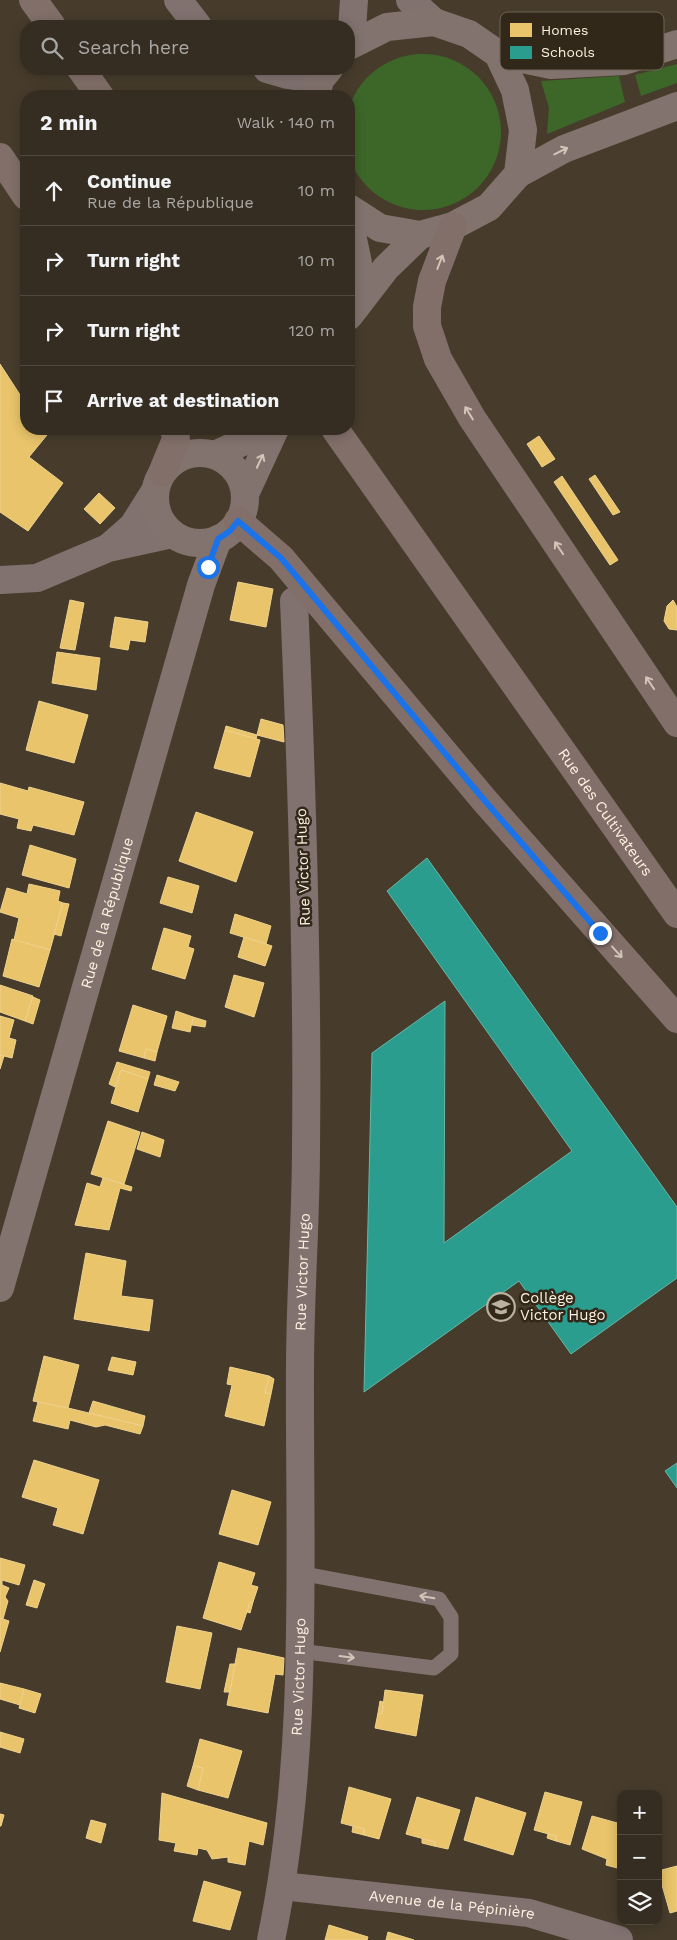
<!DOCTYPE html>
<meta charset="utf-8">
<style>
:root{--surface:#352d21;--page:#40392e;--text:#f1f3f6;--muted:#aaa8a5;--line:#4f493f}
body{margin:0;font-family:"Work Sans",sans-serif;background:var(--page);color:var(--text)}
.controls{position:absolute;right:15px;bottom:15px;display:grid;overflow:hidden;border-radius:10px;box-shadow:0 2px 12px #0003}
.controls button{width:45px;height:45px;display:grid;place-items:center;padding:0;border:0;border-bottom:1px solid var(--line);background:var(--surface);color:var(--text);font:25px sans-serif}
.stop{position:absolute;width:15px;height:15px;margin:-11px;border:4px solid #1a73e8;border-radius:50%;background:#fff}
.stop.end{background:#1a73e8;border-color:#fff;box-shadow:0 1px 5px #0008}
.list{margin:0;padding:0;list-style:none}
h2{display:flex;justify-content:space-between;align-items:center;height:65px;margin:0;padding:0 20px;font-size:21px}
h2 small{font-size:16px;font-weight:400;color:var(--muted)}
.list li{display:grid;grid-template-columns:32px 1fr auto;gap:15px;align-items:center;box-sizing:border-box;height:70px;padding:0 20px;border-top:1px solid var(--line)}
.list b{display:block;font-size:19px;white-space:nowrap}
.list p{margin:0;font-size:16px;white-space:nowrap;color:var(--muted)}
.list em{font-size:16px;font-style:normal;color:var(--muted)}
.icon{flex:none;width:28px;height:28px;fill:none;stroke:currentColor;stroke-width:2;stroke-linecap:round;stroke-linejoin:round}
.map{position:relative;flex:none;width:677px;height:1940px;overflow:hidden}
.search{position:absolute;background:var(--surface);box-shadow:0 2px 12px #0003;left:20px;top:20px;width:335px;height:55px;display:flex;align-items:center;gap:12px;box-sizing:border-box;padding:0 18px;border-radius:20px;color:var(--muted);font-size:19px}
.panel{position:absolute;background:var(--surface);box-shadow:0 2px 12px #0003;left:20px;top:90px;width:335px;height:345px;border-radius:20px}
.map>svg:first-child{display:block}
.green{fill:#3d6729}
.homes{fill:#e9c46a;stroke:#efd28d}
.schools{fill:#2a9d8f;stroke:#69b6a7}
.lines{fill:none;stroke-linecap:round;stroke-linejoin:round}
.service{stroke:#817270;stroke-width:15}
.minor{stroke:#817270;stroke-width:28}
.secondary{stroke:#83736e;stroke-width:28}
.primary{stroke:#826f6a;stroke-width:28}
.oneway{stroke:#d2c5b7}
.oneway2{stroke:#d2c4b6}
.oneway3{stroke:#d2c5b8}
.route{stroke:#1a73e8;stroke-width:6}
.labels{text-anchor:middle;stroke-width:5;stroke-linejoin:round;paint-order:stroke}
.street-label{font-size:15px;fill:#fdf1df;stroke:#31281a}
.poi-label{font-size:15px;fill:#fdf1df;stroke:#31281a;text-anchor:start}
.key{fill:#31281a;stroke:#6e6455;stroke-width:1}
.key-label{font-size:14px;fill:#fdf1df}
</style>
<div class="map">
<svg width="677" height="1940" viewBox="0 0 677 1940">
<rect width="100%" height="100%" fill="#473c2c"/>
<g class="green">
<circle cx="423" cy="132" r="78"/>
<path d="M677,64V83L641,96L635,75Z"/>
<path d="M619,76L625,102L547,134L549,108L541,81Z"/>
</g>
<g class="homes">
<path d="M0,364L26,404V429H42L47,435L29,457L63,483L28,531L0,512Z"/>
<path d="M539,436L555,459L542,467L527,444Z"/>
<path d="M595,475L620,512L613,515L589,479Z"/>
<path d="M562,476L618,560L610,565L554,482Z"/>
<path d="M99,493L115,508L100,524L84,509Z"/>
<path d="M238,582L273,589L266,627L230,620Z"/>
<path d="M70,600L84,603L75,650L60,648Z"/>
<path d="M673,600L677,607V630L669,629L664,621L667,606Z"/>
<path d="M115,617L148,622L145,642L130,640L128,650L110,647Z"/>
<path d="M57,652L100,658L96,690L52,683Z"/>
<path d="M39,701L88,715L74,763L26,750Z"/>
<path d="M261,719L283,725L284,742L257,735Z"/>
<path d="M226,726L257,735L256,739L225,730Z"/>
<path d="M225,730L260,740L250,777L214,768Z"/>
<path d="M0,783L28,791L29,787L84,802L74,835L33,825L31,831L17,828L19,819L0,814Z"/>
<path d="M196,812L253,832L236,882L179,861Z"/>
<path d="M30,845L76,859L69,888L22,875Z"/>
<path d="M168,877L199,886L192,913L160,903Z"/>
<path d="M29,884L60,891L58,901L63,903L50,950L14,940L19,918L0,912L7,888L27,894Z"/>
<path d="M63,903L69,904L61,936L54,934Z"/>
<path d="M235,914L271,926L266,944L230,933Z"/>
<path d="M164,928L191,936L188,947L194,949L185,979L152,969Z"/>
<path d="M244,937L272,946L265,966L238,957Z"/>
<path d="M12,939L50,950L39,987L3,976Z"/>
<path d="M234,975L264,983L254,1017L225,1007Z"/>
<path d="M0,985L33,996L25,1021L0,1012Z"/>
<path d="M33,997L40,1000L33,1024L25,1021Z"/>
<path d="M133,1005L167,1016L157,1052L146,1049L144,1058L119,1051Z"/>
<path d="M176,1011L193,1017L190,1032L172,1028Z"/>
<path d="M0,1016L14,1020L9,1038L16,1040L12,1058L0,1055Z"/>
<path d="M193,1017L206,1021L205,1027L192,1025Z"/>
<path d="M146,1049L157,1052L155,1061L144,1058Z"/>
<path d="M0,1055L4,1056L0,1069Z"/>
<path d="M117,1062L150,1072L148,1079L121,1070L115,1087L109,1084Z"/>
<path d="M121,1070L148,1079L138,1112L111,1103Z"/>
<path d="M157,1075L179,1082L175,1091L154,1085Z"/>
<path d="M108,1121L140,1132L124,1184L91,1174Z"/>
<path d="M142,1132L164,1140L160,1157L137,1149Z"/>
<path d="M103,1178L132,1187L131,1191L120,1188L109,1230L75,1225L87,1183L100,1187Z"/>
<path d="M86,1253L126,1261L121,1296L153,1300L149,1331L74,1319Z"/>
<path d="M44,1356L79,1365L68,1408L33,1401Z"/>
<path d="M112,1357L136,1362L133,1375L108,1370Z"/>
<path d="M230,1367L269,1376L265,1393L271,1394L264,1426L225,1416L232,1385L227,1384Z"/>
<path d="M269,1376L274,1379L271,1394L265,1393Z"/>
<path d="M93,1401L145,1416L143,1426L89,1413Z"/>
<path d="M38,1402L68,1408L143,1426L140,1434L105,1425L96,1427L70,1420L68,1429L33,1421Z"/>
<path d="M34,1460L99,1480L83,1534L53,1525L58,1508L22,1497Z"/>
<path d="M232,1490L271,1502L258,1545L219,1534Z"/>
<path d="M0,1558L25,1565L19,1585L2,1580V1585L9,1588L5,1597L8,1601L3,1619L0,1618Z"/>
<path d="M219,1562L255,1573L251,1585L258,1587L253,1602H250L241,1630L203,1618Z"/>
<path d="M34,1580L45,1584L37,1608L26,1605Z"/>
<path d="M250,1602H253L250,1613L247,1612Z"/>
<path d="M0,1618L9,1621L0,1652Z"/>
<path d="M177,1626L212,1633L200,1689L166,1682Z"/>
<path d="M238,1648L284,1658L283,1675L275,1674L268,1713L227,1705Z"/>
<path d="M230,1664H235L230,1692H224Z"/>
<path d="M0,1683L24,1689L20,1705L0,1699Z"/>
<path d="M24,1689L41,1694L35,1713L19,1708Z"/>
<path d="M385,1690L423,1695L416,1736L375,1728L378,1713L382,1714Z"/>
<path d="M380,1701L383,1702L382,1714L378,1713Z"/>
<path d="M0,1732L24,1739L20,1753L0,1747Z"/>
<path d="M200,1739L242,1751L228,1798L198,1790L203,1768L193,1766Z"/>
<path d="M193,1766L203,1768L198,1790L187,1786Z"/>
<path d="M349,1787L391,1799L379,1839L364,1835V1829L341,1823Z"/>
<path d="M545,1792L582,1802L570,1845L556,1841V1836L534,1830Z"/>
<path d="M162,1793L267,1823L263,1845L249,1841L245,1865L228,1862V1857L212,1859L207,1850L198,1848L197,1855L174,1851L176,1843L159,1840Z"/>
<path d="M417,1797L460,1810L448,1849L434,1846L435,1842L406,1834Z"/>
<path d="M476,1797L526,1813L513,1855L464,1840Z"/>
<path d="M0,1814L4,1815L1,1826H0Z"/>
<path d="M592,1816L621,1824V1869L606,1865L607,1859L582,1849Z"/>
<path d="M91,1820L106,1824L101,1843L86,1838Z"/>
<path d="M353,1826L364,1829V1835L352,1832Z"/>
<path d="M548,1834L556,1836V1841L547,1838Z"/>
<path d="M422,1839L435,1842L434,1846L422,1843Z"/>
<path d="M677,1866V1911L670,1913L658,1871Z"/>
<path d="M204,1881L241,1892L230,1930L193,1921Z"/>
<path d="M329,1925L368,1937L367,1940H325Z"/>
<path d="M388,1932L414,1940H386Z"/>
</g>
<g class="schools">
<path d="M427,858L677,1207V1278L571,1354L519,1281L364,1392L372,1053L445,1001L444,1243L572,1151L387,891Z"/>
<path d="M677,1463V1488L665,1471Z"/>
</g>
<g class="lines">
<path class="service" d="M299,1651L434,1668L451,1654V1617L439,1599L299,1573"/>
<g class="minor">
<path d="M178,0L198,26"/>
<path d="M410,0L434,22"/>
<path d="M351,44L354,0"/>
<path d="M267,69L288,75L320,80"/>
<path d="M109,547L133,526L155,491"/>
<path d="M0,580L37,578L108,548L172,534"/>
<path id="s1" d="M282,1886L529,1913L619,1940"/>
<path id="s2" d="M271,1940C310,1753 299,1559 300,1369C300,1295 306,1221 306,1147C308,965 302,783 294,601"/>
</g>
<g class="secondary">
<path d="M349,46L387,27L434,22L469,34L498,54L515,90L523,130L518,174L489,207L453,226L420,235L380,228L349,208"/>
<path d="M498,54L551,65L624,61L677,44"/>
<path d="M316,96L320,80L329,69"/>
<path d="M518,174L564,149L677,106"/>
<path d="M349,220L358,263L356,306"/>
<path d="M349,316L386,268L420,235"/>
<circle cx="200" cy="498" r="45"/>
<path d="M215,455L270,429"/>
<path d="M245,494L275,429"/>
<path id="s3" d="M0,1288L201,585L218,539"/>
</g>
<g class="primary">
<path d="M33,0L52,26"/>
<path d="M81,69L100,96"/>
<path d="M0,157L26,196"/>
<path d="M453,226L432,281L427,307V326L438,359L472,418L677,723"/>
<path id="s4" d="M335,429L677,914"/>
<path d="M162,473L176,439L174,429"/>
<path d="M238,521L281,558L485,801L677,1019"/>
</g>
</g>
<defs><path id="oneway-shaft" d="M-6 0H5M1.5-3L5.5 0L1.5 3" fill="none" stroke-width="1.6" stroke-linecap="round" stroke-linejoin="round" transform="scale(1.25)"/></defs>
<g class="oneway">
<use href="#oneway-shaft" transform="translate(561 151) rotate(-26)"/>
<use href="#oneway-shaft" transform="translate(260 461) rotate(-65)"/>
</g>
<g class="oneway2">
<use href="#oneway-shaft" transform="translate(440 262) rotate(-69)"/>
<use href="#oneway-shaft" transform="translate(469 413) rotate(-121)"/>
<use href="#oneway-shaft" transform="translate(559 548) rotate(-124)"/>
<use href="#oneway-shaft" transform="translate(650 683) rotate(-124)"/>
<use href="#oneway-shaft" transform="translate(617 952) rotate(48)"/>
</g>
<g class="oneway3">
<use href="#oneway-shaft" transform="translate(427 1597) rotate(-170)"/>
<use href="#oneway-shaft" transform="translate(347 1657) rotate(7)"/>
</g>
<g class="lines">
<path class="route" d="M208,567L218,539L230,531L238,521L281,558L485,801L600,933"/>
</g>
<defs>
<symbol id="school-ring" viewBox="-11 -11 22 22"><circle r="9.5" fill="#31281a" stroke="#bdb2a0" stroke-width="1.5"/><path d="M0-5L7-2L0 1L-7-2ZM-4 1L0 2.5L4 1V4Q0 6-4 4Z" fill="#bdb2a0"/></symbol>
</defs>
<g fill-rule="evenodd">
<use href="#school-ring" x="485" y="1291" width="32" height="32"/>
</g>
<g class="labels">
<g class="street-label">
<text dy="5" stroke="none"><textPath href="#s4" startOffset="469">Rue des Cultivateurs</textPath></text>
<text transform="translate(303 867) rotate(-92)" y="5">Rue Victor Hugo</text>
<text dy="5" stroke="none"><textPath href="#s3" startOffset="390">Rue de la République</textPath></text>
<text dy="5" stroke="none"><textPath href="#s2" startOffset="670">Rue Victor Hugo</textPath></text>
<text dy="5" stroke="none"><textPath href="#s2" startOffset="265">Rue Victor Hugo</textPath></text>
<text dy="5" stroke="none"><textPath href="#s1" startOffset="171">Avenue de la Pépinière</textPath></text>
</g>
<g class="poi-label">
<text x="520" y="1303">Collège<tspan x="520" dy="17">Victor Hugo</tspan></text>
</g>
</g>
<rect x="500" y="12" width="164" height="58" rx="8" class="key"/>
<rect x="510" y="23" width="22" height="14" fill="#e9c46a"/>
<rect x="510" y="46" width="22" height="13" fill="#2a9d8f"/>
<g class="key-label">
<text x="541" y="35">Homes</text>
<text x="541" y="57">Schools</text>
</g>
</svg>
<div class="controls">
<button>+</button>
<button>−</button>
<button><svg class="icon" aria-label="layers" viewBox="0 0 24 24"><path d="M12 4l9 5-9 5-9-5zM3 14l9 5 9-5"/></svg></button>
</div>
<div class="stop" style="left:208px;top:567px"></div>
<div class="stop end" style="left:600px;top:933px"></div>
<div class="search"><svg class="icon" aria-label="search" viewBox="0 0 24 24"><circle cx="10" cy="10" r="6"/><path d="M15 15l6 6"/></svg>Search here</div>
<section class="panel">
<h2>2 min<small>Walk · 140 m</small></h2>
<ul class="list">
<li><svg class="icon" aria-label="ahead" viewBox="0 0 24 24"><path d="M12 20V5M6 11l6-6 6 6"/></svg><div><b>Continue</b><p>Rue de la République</p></div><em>10 m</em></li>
<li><svg class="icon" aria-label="right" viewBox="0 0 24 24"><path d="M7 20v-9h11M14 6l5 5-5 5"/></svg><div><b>Turn right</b></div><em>10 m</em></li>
<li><svg class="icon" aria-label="right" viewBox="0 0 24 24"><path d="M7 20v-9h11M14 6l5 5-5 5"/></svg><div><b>Turn right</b></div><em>120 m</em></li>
<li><svg class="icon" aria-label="arrive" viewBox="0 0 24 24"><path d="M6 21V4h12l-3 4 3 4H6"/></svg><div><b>Arrive at destination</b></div></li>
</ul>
</section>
</div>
